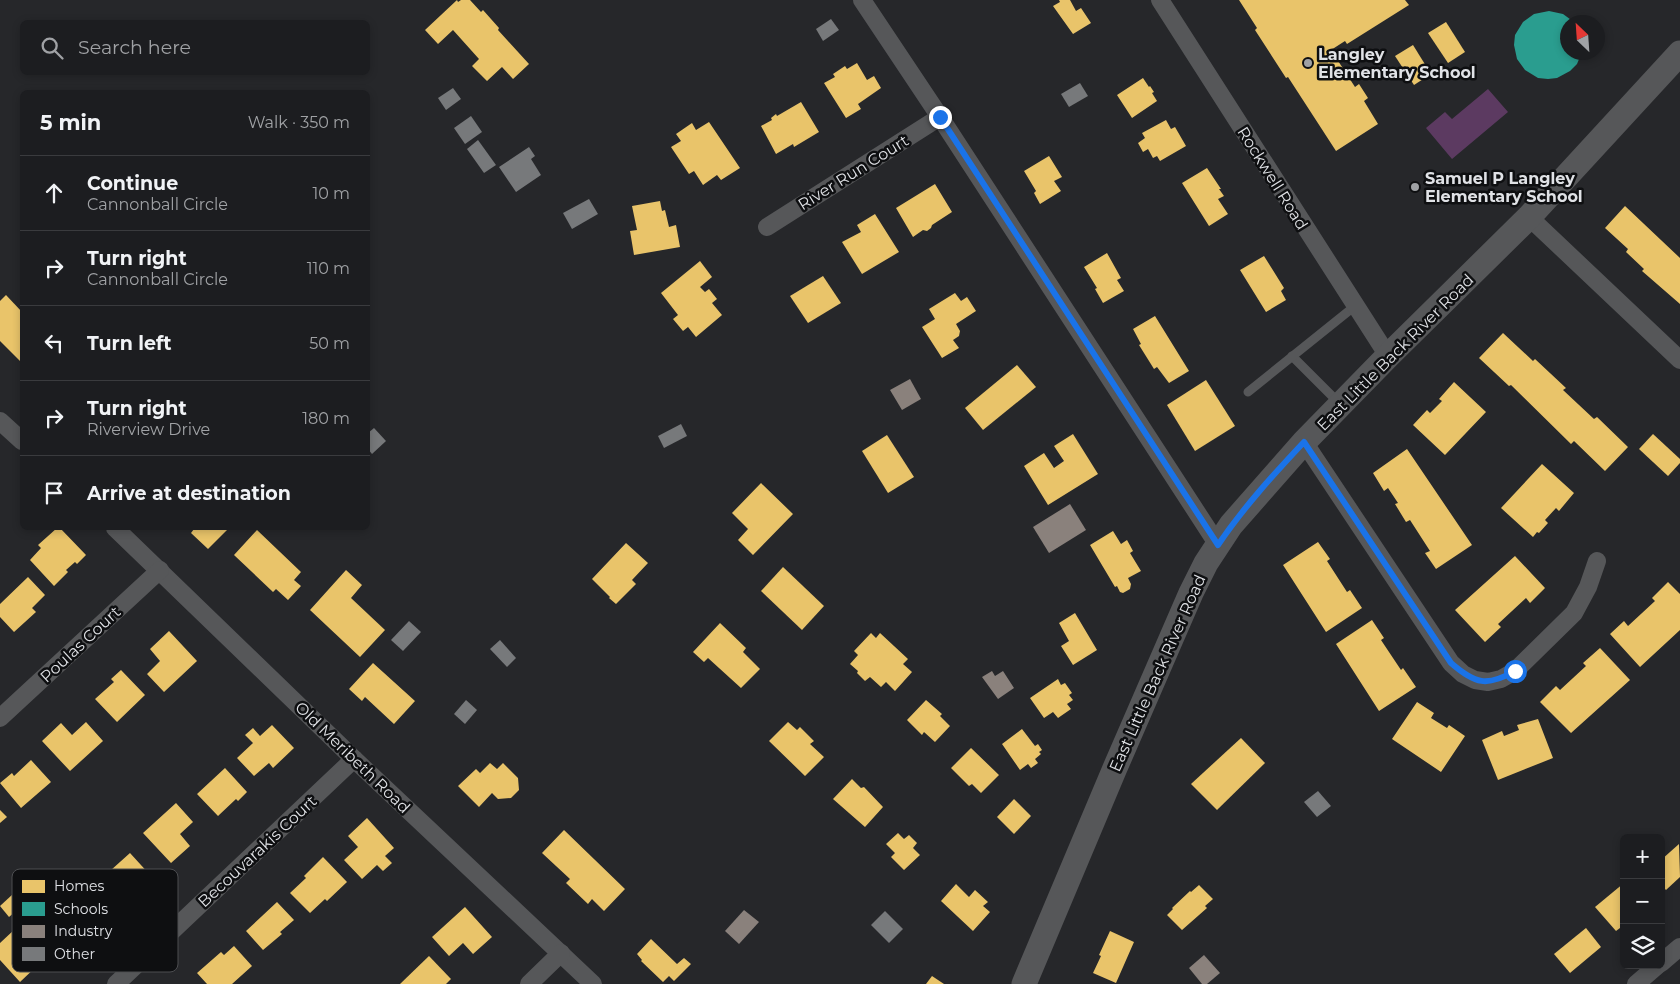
<!DOCTYPE html>
<meta charset="utf-8">
<style>
:root{--surface:#1c1d20;--page:#292a2d;--text:#f1f3f6;--muted:#a0a2a5;--line:#3a3b3e}
body{margin:0;font-family:Montserrat,sans-serif;background:var(--page);color:var(--text)}
.controls{position:absolute;right:15px;bottom:15px;display:grid;overflow:hidden;border-radius:8px;box-shadow:0 2px 8px #0003}
.controls button{width:45px;height:45px;display:grid;place-items:center;padding:0;border:0;border-bottom:1px solid var(--line);background:var(--surface);color:var(--text);font:25px sans-serif}
.compass{position:absolute;left:1560px;top:15px;width:45px;height:45px;border-radius:50%;background:var(--surface);box-shadow:0 2px 8px #0003;rotate:335deg}
.stop{position:absolute;width:15px;height:15px;margin:-11px;border:4px solid #1a73e8;border-radius:50%;background:#fff}
.stop.end{background:#1a73e8;border-color:#fff;box-shadow:0 1px 5px #0008}
.list{margin:0;padding:0;list-style:none}
h2{display:flex;justify-content:space-between;align-items:center;height:65px;margin:0;padding:0 20px;font-size:21px}
h2 small{font-size:16px;font-weight:400;color:var(--muted)}
.list li{display:grid;grid-template-columns:32px 1fr auto;gap:15px;align-items:center;box-sizing:border-box;height:75px;padding:0 20px;border-top:1px solid var(--line)}
.list b{display:block;font-size:19px;white-space:nowrap}
.list p{margin:0;font-size:16px;white-space:nowrap;color:var(--muted)}
.list em{font-size:16px;font-style:normal;color:var(--muted)}
.icon{flex:none;width:28px;height:28px;fill:none;stroke:currentColor;stroke-width:2;stroke-linecap:round;stroke-linejoin:round}
.map{position:relative;flex:none;width:1680px;height:984px;overflow:hidden}
.search{position:absolute;background:var(--surface);box-shadow:0 2px 8px #0003;left:20px;top:20px;width:350px;height:55px;display:flex;align-items:center;gap:12px;box-sizing:border-box;padding:0 18px;border-radius:8px;color:var(--muted);font-size:19px}
.panel{position:absolute;background:var(--surface);box-shadow:0 2px 8px #0003;left:20px;top:90px;width:350px;height:440px;border-radius:8px}
.map>svg:first-child{display:block}
.green{fill:#5c3a61}
.homes{fill:#e9c46a}
.schools{fill:#2a9d8f}
.industry{fill:#8a817c}
.building{fill:#77797b}
.lines{fill:none;stroke-linecap:round;stroke-linejoin:round}
.lane{stroke:#565759;stroke-width:9}
.street{stroke:#565759;stroke-width:18}
.secondary{stroke:#565759;stroke-width:25}
.route{stroke:#1a73e8;stroke-width:6}
.poi-dot{fill:#9fa1a4;stroke:#0e0f11;stroke-width:2}
.labels{text-anchor:middle;stroke-width:5;stroke-linejoin:round;paint-order:stroke}
.poi-label{font-size:16px;font-weight:bold;fill:#e0e2e6;stroke:#0e0f11;text-anchor:start}
.street-label{font-size:16px;fill:#e0e2e6;stroke:#0e0f11}
.key{fill:#0e0f11;stroke:#4d4e51;stroke-width:1}
.key-label{font-size:14px;fill:#e0e2e6}
</style>
<div class="map">
<svg width="1680" height="984" viewBox="0 0 1680 984">
<rect width="100%" height="100%" fill="#26272a"/>
<path class="green" d="M1488,89L1508,112L1452,159L1426,128L1445,112L1452,119Z"/>
<g class="homes">
<path d="M457,0L458,2L461,0H470L481,12L483,10L499,28L498,30L529,64L513,79L502,67L487,81L472,66L479,59L453,30L438,44L425,30Z"/>
<path d="M1059,0H1070L1076,11L1081,8L1091,23L1073,34L1053,6L1060,2Z"/>
<path d="M1239,0H1405L1409,5L1347,44L1345,41L1331,50L1355,87L1359,84L1368,98L1364,101L1378,124L1336,151L1288,77L1286,78L1255,30L1257,28Z"/>
<path d="M1446,22L1465,52L1448,63L1428,33Z"/>
<path d="M1413,45L1431,74L1414,85L1395,56Z"/>
<path d="M857,63L867,80L874,76L881,88L858,104L861,109L846,118L824,83L835,77L833,74L845,66L847,69Z"/>
<path d="M1143,78L1149,87L1150,86L1154,92L1152,93L1157,101L1132,118L1117,95Z"/>
<path d="M801,102L819,132L794,147L793,144L776,154L761,126L772,120L771,118L776,114L777,116Z"/>
<path d="M1166,120L1171,129L1175,127L1186,146L1160,161L1157,156L1153,158L1148,149L1143,152L1138,143L1145,138L1142,133Z"/>
<path d="M709,122L740,168L721,180L717,175L703,185L694,171L689,174L671,147L681,141L676,134L692,123L696,130Z"/>
<path d="M1049,156L1062,177L1054,181L1061,191L1040,204L1034,193L1036,191L1024,171Z"/>
<path d="M1207,168L1221,189H1219L1224,196L1218,199L1228,214L1209,226L1182,183Z"/>
<path d="M935,184L952,212L932,225L931,228L927,231L923,230L913,237L896,208Z"/>
<path d="M660,201L662,211L665,210L669,227L676,225L680,247L634,255L630,231L637,230L632,206Z"/>
<path d="M1625,206L1680,258V304L1642,271L1644,269L1626,252L1628,249L1605,228Z"/>
<path d="M875,214L899,252L862,274L842,242L861,232L857,225Z"/>
<path d="M1107,253L1121,278L1117,280L1124,291L1103,303L1095,289L1097,288L1084,267Z"/>
<path d="M1264,256L1284,288L1281,291L1286,300L1266,312L1240,270Z"/>
<path d="M700,261L712,277L700,287L705,292L709,289L717,299L712,303L722,315L696,337L688,327L683,331L673,319L678,315L661,293Z"/>
<path d="M823,276L841,303L808,323L790,296Z"/>
<path d="M955,293L961,301L967,297L976,311L956,324L960,331L959,336L953,340L959,348L942,358L922,327L935,319L929,309Z"/>
<path d="M6,295L22,312V363L0,341V301Z"/>
<path d="M1155,316L1189,371L1169,383L1157,367L1154,369L1139,345L1141,344L1133,329Z"/>
<path d="M1503,333L1533,361L1535,359L1566,388L1563,390L1594,419L1597,417L1628,447L1605,471L1574,441L1571,444L1511,385L1509,386L1479,358Z"/>
<path d="M1017,365L1036,387L983,430L965,408Z"/>
<path d="M1206,380L1235,426L1195,451L1167,405Z"/>
<path d="M1454,382L1486,412L1445,455L1413,425L1427,410L1430,413L1442,401L1439,399Z"/>
<path d="M1073,434L1098,474L1048,505L1024,466L1044,453L1054,468L1064,461L1054,446Z"/>
<path d="M1653,434L1680,459V463L1668,476L1639,449Z"/>
<path d="M887,435L914,477L888,493L862,451Z"/>
<path d="M1407,449L1472,545L1436,569L1425,553L1430,551L1410,520L1406,522L1395,504L1398,503L1388,488L1384,491L1373,473Z"/>
<path d="M1542,464L1574,493L1559,511L1556,508L1545,520L1548,523L1539,533L1537,532L1533,537L1501,508Z"/>
<path d="M761,483L793,514L753,555L738,540L748,529L732,513Z"/>
<path d="M57,528H60L86,555L77,564L75,562L66,570L68,572L54,586L30,560L41,548L38,545Z"/>
<path d="M193,528H229L208,549L191,533L194,529Z"/>
<path d="M257,530L301,572L294,580L301,586L288,600L276,589L273,592L234,555Z"/>
<path d="M1113,531L1121,544L1127,540L1133,551L1130,553L1141,571L1128,578L1131,584L1130,589L1123,593L1120,592L1117,586L1115,587L1090,545Z"/>
<path d="M1318,542L1330,559L1327,561L1347,592L1350,590L1362,608L1326,632L1283,565Z"/>
<path d="M626,543L648,563L632,580L636,584L616,604L609,598L610,597L592,579Z"/>
<path d="M1515,556L1545,588L1530,603L1526,598L1498,624L1501,627L1485,642L1455,610Z"/>
<path d="M783,567L824,606L802,630L761,591Z"/>
<path d="M346,570L362,585L351,598L385,630L360,657L310,610Z"/>
<path d="M28,577L45,595L32,608L36,612L14,632L0,617V604Z"/>
<path d="M1668,582L1680,594V630L1640,667L1610,634L1624,621L1628,626L1655,601L1652,598Z"/>
<path d="M1075,613L1097,650L1073,665L1061,646L1069,641L1059,623Z"/>
<path d="M1372,620L1384,638L1381,640L1401,670L1403,668L1416,687L1379,711L1336,644Z"/>
<path d="M720,623L746,648L743,652L760,669L741,688L708,658L704,662L693,652Z"/>
<path d="M169,631L197,661L164,692L147,674L160,661L150,649Z"/>
<path d="M871,633L876,638L880,633L908,659L903,664L912,672L895,691L886,682L881,687L870,677L865,681L857,673L858,671L850,664L858,655L854,651Z"/>
<path d="M1600,648L1630,680L1571,733L1540,702L1556,686L1560,690L1586,666L1583,663Z"/>
<path d="M373,663L415,701L394,724L365,697L362,701L349,689Z"/>
<path d="M121,670L145,695L117,722L95,699L114,682L111,679Z"/>
<path d="M1058,679L1061,685L1065,683L1072,693L1069,695L1073,700L1067,704L1071,709L1058,718L1053,712L1044,718L1030,698Z"/>
<path d="M926,700L942,714L940,716L950,726L935,742L924,732L922,735L907,720Z"/>
<path d="M1417,702L1434,713L1431,718L1447,728L1449,725L1465,736L1441,772L1392,739Z"/>
<path d="M1538,719L1553,758L1498,780L1482,740L1502,731L1504,736L1519,730L1517,725Z"/>
<path d="M86,722L103,741L70,771L42,741L61,723L72,735Z"/>
<path d="M788,722L797,730L800,727L814,741L810,744L824,757L805,776L769,741Z"/>
<path d="M272,725L294,748L273,768L269,763L254,776L237,758L253,743L245,735L253,728L260,736Z"/>
<path d="M1022,729L1035,746L1038,744L1042,750L1039,752L1041,754L1035,759L1038,763L1031,768L1028,764L1020,770L1002,744Z"/>
<path d="M1241,738L1265,763L1217,810L1191,784Z"/>
<path d="M971,748L999,775L981,793L972,784L969,786L951,768Z"/>
<path d="M31,760L51,782L21,808L0,783L12,773L14,776Z"/>
<path d="M490,763L497,769L503,763L518,778L519,790L511,798L498,799L492,793L479,807L458,786L476,769L480,773Z"/>
<path d="M225,768L247,792L238,801L236,799L218,816L197,794Z"/>
<path d="M852,779L861,788L864,787L883,807L865,827L833,799Z"/>
<path d="M1014,799L1031,816L1014,834L997,817Z"/>
<path d="M176,803L193,822L180,834L190,846L171,863L143,833Z"/>
<path d="M0,810L7,817L0,823Z"/>
<path d="M367,818L394,848L385,856L392,863L383,871L377,865L362,879L344,860L358,847L348,836Z"/>
<path d="M564,830L625,889L604,911L592,899L588,904L566,883L570,879L542,853Z"/>
<path d="M898,833L904,839L909,835L917,843L913,848L920,855L904,870L891,857L895,853L886,844Z"/>
<path d="M1679,844L1680,877L1666,890L1661,885V860Z"/>
<path d="M130,853L151,876L134,892L136,894L125,904L101,879Z"/>
<path d="M323,857L347,882L327,901L325,899L310,913L290,893L306,878L304,876Z"/>
<path d="M1624,883V925L1616,931L1595,907Z"/>
<path d="M956,884L969,897L975,890L988,902L983,906L990,912L973,931L941,901Z"/>
<path d="M1199,885L1213,899L1205,906L1207,908L1182,930L1167,915L1173,909L1172,908L1190,891L1191,892Z"/>
<path d="M13,894L23,905L9,917L0,906Z"/>
<path d="M277,902L294,920L280,932L282,934L263,950L246,931Z"/>
<path d="M465,907L492,937L473,954L463,943L449,956L432,937Z"/>
<path d="M29,916L47,935L28,952L39,964L20,982L0,960V943Z"/>
<path d="M1586,928L1601,947L1570,973L1554,954Z"/>
<path d="M1110,931L1134,942L1116,983L1093,973L1101,956L1099,955Z"/>
<path d="M651,939L677,964L684,958L691,964L674,981L669,976L663,982L641,961L642,960L637,954Z"/>
<path d="M234,946L252,966L232,984H207L197,973L221,952L224,955Z"/>
<path d="M429,956L451,979L446,984H400Z"/>
<path d="M932,976L944,984H926Z"/>
</g>
<path class="schools" d="M1549,11L1563,14L1574,22H1568V52H1582L1577,64L1570,71L1557,78L1548,79L1538,78L1525,70L1517,59L1514,45L1515,35L1523,22L1534,14Z"/>
<g class="industry">
<path d="M910,379L921,399L902,410L890,390Z"/>
<path d="M1070,504L1086,530L1049,553L1033,527Z"/>
<path d="M992,671L995,676L1003,671L1014,688L998,699L982,677Z"/>
<path d="M744,910L759,922L739,944L725,931Z"/>
<path d="M1204,955L1220,973L1207,984H1202L1189,968Z"/>
</g>
<g class="building">
<path d="M831,19L839,30L823,41L816,29Z"/>
<path d="M1080,83L1088,96L1069,107L1061,94Z"/>
<path d="M453,88L461,99L446,110L438,98Z"/>
<path d="M471,116L482,132L465,144L454,128Z"/>
<path d="M478,140L496,165L484,173L467,149Z"/>
<path d="M529,147L535,156L531,159L541,175L516,192L499,167Z"/>
<path d="M589,199L598,214L572,229L563,213Z"/>
<path d="M681,424L687,436L664,448L658,436Z"/>
<path d="M374,428L386,441L372,454L368,449V433Z"/>
<path d="M409,621L421,632L403,651L391,640Z"/>
<path d="M500,640L516,658L507,667L490,649Z"/>
<path d="M466,700L477,710L465,724L454,714Z"/>
<path d="M1318,791L1331,806L1317,817L1304,802Z"/>
<path d="M885,911L903,929L889,943L871,925Z"/>
</g>
<g class="lines">
<g class="lane">
<path d="M1292,356L1340,404"/>
<path d="M1248,392L1355,306"/>
</g>
<g class="street">
<path d="M862,0L940,117L1218,545"/>
<path d="M1160,0L1388,356"/>
<path d="M1529,217L1680,360"/>
<path d="M767,227L940,117"/>
<path d="M0,421L22,441"/>
<path d="M1304,442L1451,663L1463,674L1475,680L1488,682L1501,679L1515,671L1574,613L1588,587L1597,561"/>
<path d="M115,528L354,759L593,984"/>
<path d="M0,718L160,570"/>
<path d="M1661,963L1680,947"/>
<path d="M116,984L354,759"/>
<path d="M529,984L561,953"/>
<path d="M1636,984L1658,965"/>
</g>
<path class="secondary" d="M1024,984L1115,768L1191,593L1206,563L1231,525L1304,442L1388,356L1529,217L1680,53"/>
</g>
<g class="lines">
<path class="route" d="M940,117L1218,545C1243,508 1273,475 1304,442L1451,663C1475,684 1487,687 1515,671"/>
</g>
<g class="poi-dot">
<circle cx="1308" cy="63" r="5"/>
<circle cx="1415" cy="187" r="5"/>
</g>
<g class="labels">
<g class="poi-label">
<text x="1318" y="60">Langley<tspan x="1318" dy="18">Elementary School</tspan></text>
<text x="1425" y="184">Samuel P Langley<tspan x="1425" dy="18">Elementary School</tspan></text>
</g>
<g class="street-label">
<text transform="translate(853 172) rotate(-32)" y="6">River Run Court</text>
<text transform="translate(1273 178) rotate(58)" y="6">Rockwell Road</text>
<text transform="translate(1395 352) rotate(-45)" y="6">East Little Back River Road</text>
<text transform="translate(80 644) rotate(-43)" y="6">Poulas Court</text>
<text transform="translate(1157 673) rotate(-66)" y="6">East Little Back River Road</text>
<text transform="translate(353 757) rotate(44)" y="6">Old Meribeth Road</text>
<text transform="translate(257 851) rotate(-43)" y="6">Becouvarakis Court</text>
</g>
</g>
<rect x="12" y="869" width="166" height="103" rx="8" class="key"/>
<rect x="22" y="880" width="23" height="13" fill="#e9c46a"/>
<rect x="22" y="902" width="23" height="14" fill="#2a9d8f"/>
<rect x="22" y="925" width="23" height="13" fill="#8a817c"/>
<rect x="22" y="947" width="23" height="14" fill="#77797b"/>
<g class="key-label">
<text x="54" y="891">Homes</text>
<text x="54" y="914">Schools</text>
<text x="54" y="936">Industry</text>
<text x="54" y="959">Other</text>
</g>
</svg>
<div class="controls">
<button>+</button>
<button>−</button>
<button><svg class="icon" aria-label="layers" viewBox="0 0 24 24"><path d="M12 4l9 5-9 5-9-5zM3 14l9 5 9-5"/></svg></button>
</div>
<svg class="compass" viewBox="-18 -18 36 36"><path d="M0-13l5 13h-10z" fill="#e53935"/><path d="M0 13l5-13h-10z" fill="#a0a2a5"/></svg>
<div class="stop" style="left:1515px;top:671px"></div>
<div class="stop end" style="left:940px;top:117px"></div>
<div class="search"><svg class="icon" aria-label="search" viewBox="0 0 24 24"><circle cx="10" cy="10" r="6"/><path d="M15 15l6 6"/></svg>Search here</div>
<section class="panel">
<h2>5 min<small>Walk · 350 m</small></h2>
<ul class="list">
<li><svg class="icon" aria-label="ahead" viewBox="0 0 24 24"><path d="M12 20V5M6 11l6-6 6 6"/></svg><div><b>Continue</b><p>Cannonball Circle</p></div><em>10 m</em></li>
<li><svg class="icon" aria-label="right" viewBox="0 0 24 24"><path d="M7 20v-9h11M14 6l5 5-5 5"/></svg><div><b>Turn right</b><p>Cannonball Circle</p></div><em>110 m</em></li>
<li><svg class="icon" aria-label="left" viewBox="0 0 24 24"><path d="M17 20v-9H6M10 6l-5 5 5 5"/></svg><div><b>Turn left</b></div><em>50 m</em></li>
<li><svg class="icon" aria-label="right" viewBox="0 0 24 24"><path d="M7 20v-9h11M14 6l5 5-5 5"/></svg><div><b>Turn right</b><p>Riverview Drive</p></div><em>180 m</em></li>
<li><svg class="icon" aria-label="arrive" viewBox="0 0 24 24"><path d="M6 21V4h12l-3 4 3 4H6"/></svg><div><b>Arrive at destination</b></div></li>
</ul>
</section>
</div>
